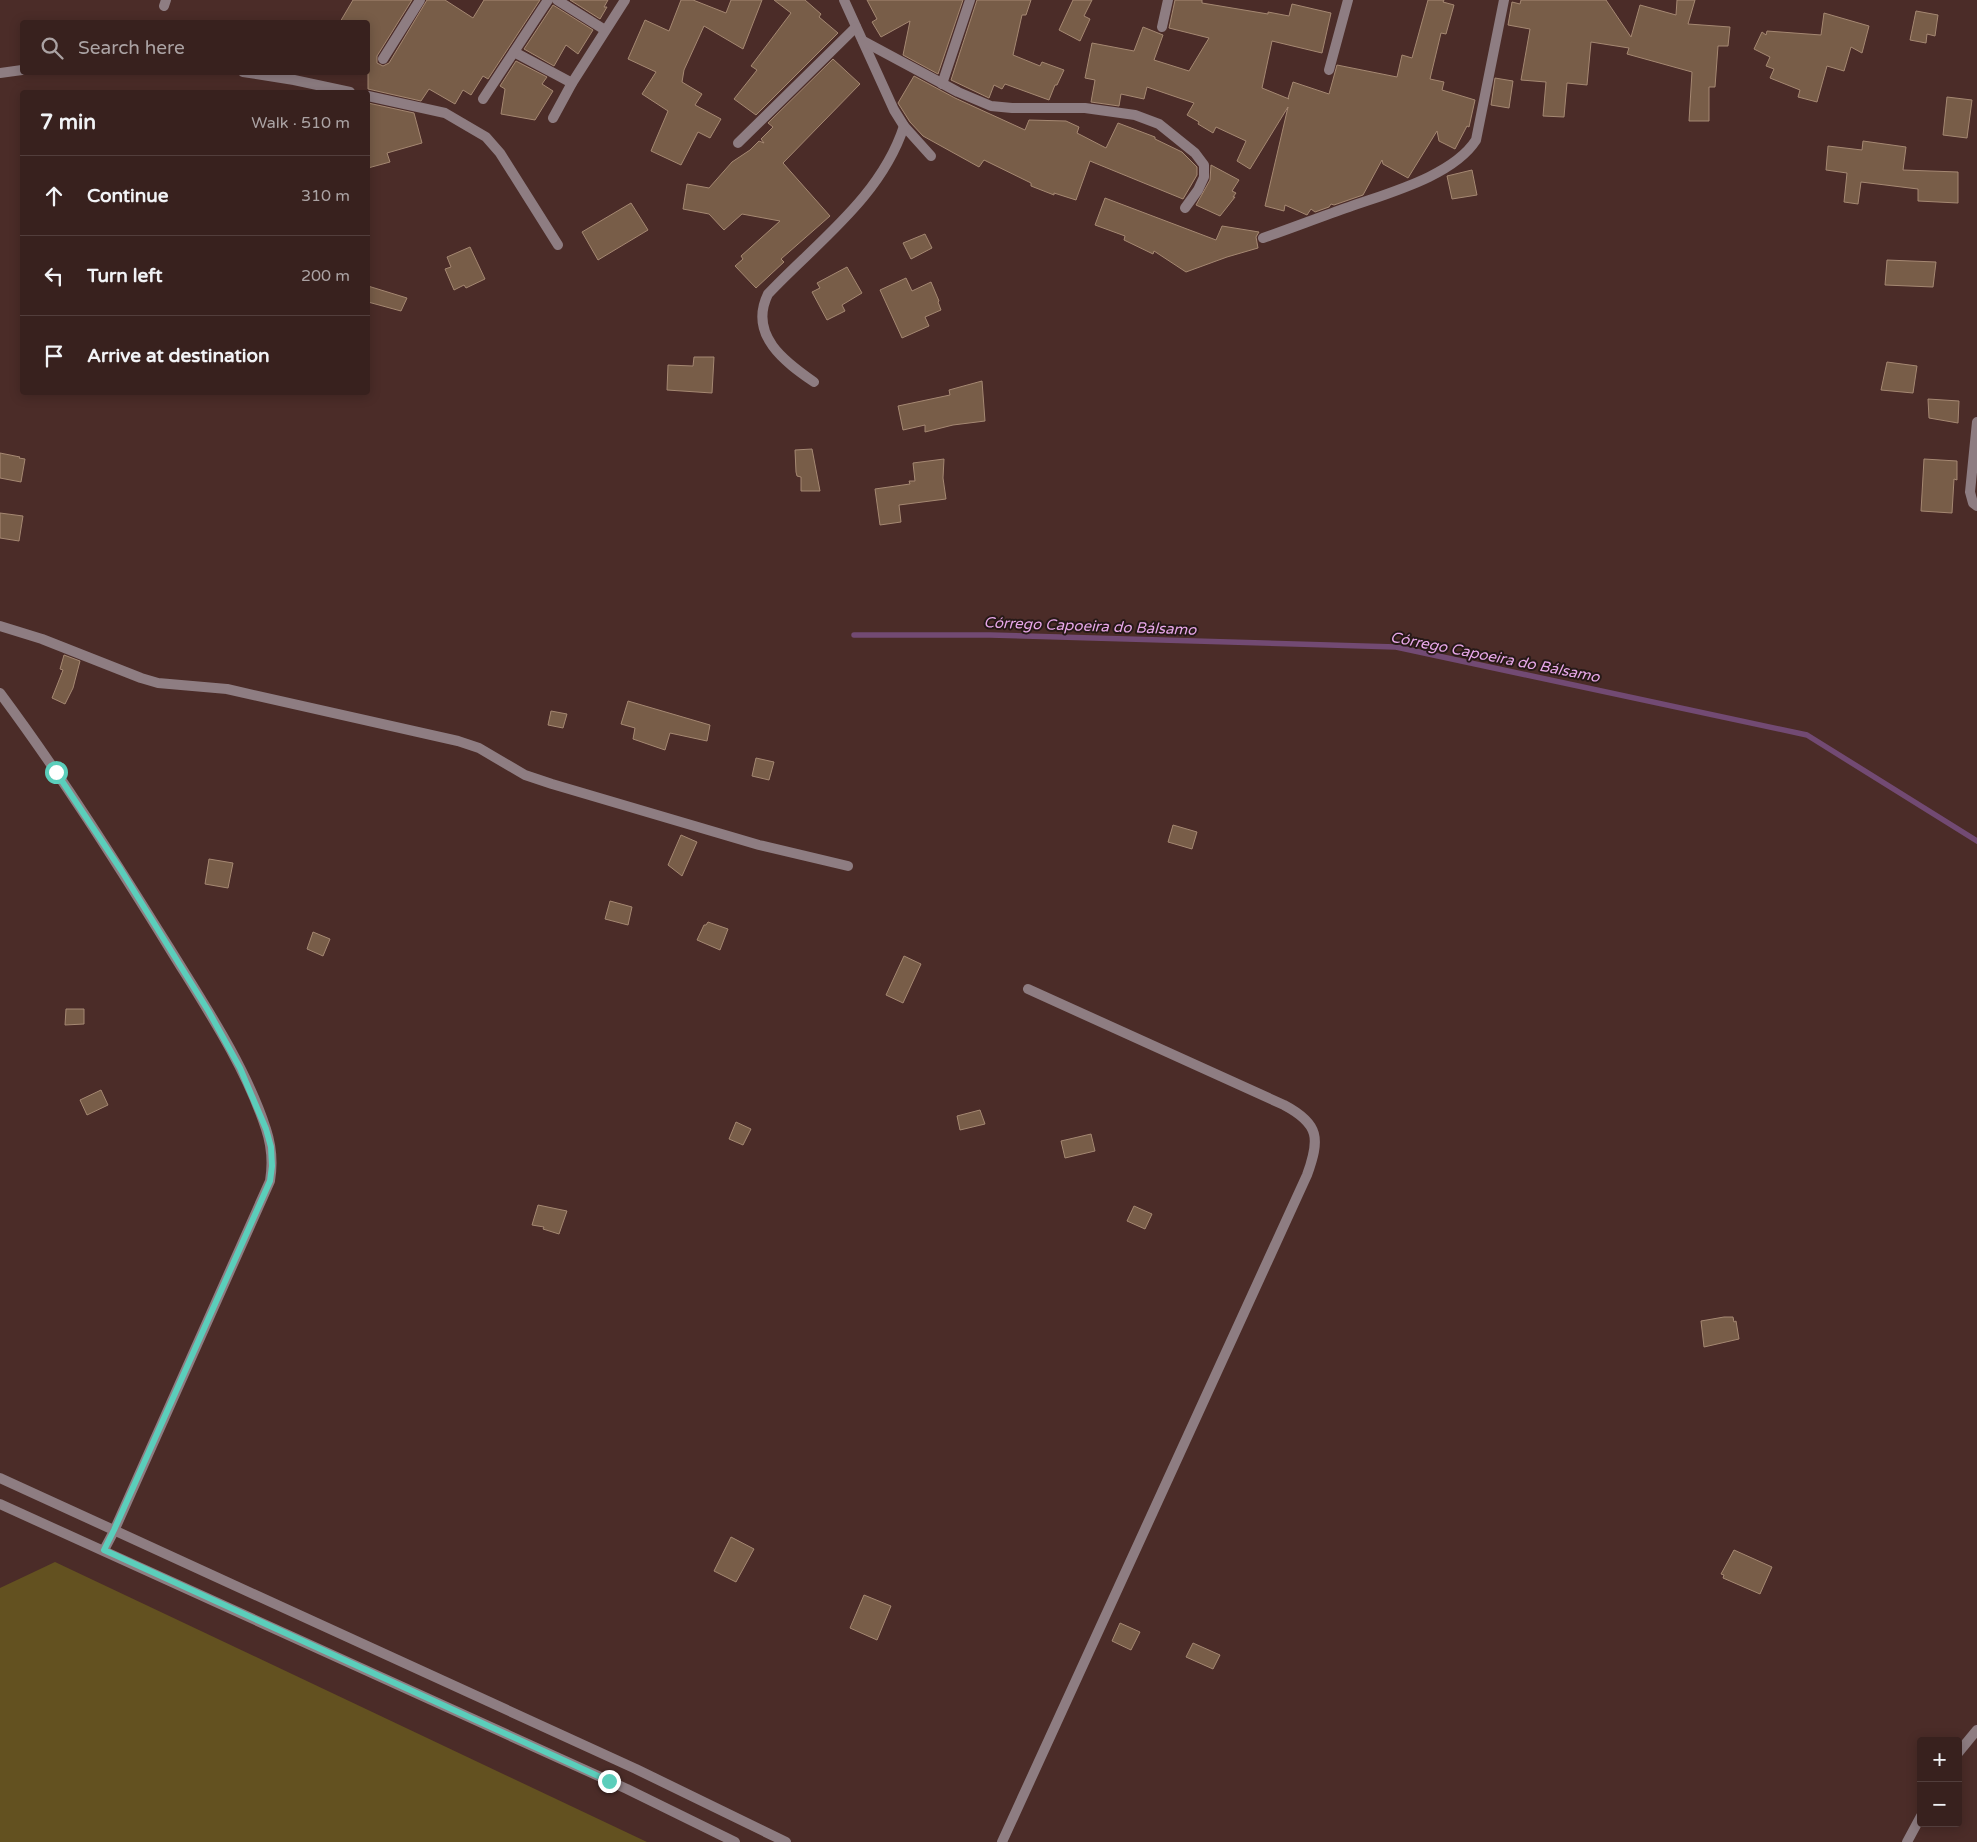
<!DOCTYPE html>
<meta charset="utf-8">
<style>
:root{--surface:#38211e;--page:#3f2927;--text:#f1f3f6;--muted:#aba3a4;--line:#523e3c}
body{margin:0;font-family:"Varela Round",sans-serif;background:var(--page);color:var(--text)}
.controls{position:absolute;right:15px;bottom:15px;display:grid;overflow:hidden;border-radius:5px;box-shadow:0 2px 12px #0003}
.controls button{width:45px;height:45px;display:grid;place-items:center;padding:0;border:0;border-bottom:1px solid var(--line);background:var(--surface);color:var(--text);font:25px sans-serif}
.stop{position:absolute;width:15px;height:15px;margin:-11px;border:4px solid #5bcebb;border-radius:50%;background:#fff}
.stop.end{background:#5bcebb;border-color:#fff;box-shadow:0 1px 5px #0008}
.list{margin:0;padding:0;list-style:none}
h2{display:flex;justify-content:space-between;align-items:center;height:65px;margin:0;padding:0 20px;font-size:21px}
h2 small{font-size:16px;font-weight:400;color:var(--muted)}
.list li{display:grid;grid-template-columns:32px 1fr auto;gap:15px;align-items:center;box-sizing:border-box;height:80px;padding:0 20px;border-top:1px solid var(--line)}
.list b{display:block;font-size:19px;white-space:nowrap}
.list em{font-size:16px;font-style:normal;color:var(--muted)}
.icon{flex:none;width:28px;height:28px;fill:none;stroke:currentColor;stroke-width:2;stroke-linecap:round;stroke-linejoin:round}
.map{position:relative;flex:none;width:1977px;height:1842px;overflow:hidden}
.search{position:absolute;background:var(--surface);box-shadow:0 2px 12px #0003;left:20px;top:20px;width:350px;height:55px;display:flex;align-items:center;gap:12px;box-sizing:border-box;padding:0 18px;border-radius:5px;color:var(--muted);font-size:19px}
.panel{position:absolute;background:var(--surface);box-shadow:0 2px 12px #0003;left:20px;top:90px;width:350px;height:305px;border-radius:5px}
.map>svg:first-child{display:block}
.green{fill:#635120}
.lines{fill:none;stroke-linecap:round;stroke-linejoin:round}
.stream{stroke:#724a73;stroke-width:5.5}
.building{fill:#785d48;stroke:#a58872}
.street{stroke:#8e7d82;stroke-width:10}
.route{stroke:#5bcebb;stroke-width:6}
.labels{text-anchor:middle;stroke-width:4;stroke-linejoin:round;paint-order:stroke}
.water-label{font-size:15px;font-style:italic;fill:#e7a7e8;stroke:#271917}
</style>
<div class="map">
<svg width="1977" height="1842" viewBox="0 0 1977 1842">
<rect width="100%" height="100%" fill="#4b2c28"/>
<path class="green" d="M55,1562L647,1842H0V1588Z"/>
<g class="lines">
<path class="stream" d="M854,635H990L1396,647L1807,735L1977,841"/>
</g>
<g class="building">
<path d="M353,0H412L377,56V63L383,66L389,63L427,0H445L473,18L484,0H540L488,79L483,76L471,95L463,90L455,104L429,89L421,101L368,89V22H340Z"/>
<path d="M570,0H608L604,7H607L600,19Z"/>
<path d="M681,0H693L726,13L731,0H762L743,49L704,26L684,70L682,82L702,94L695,105L721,119L710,138L698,132L681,165L651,151L668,111L642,94L656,72L628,59L645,20L669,31Z"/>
<path d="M774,0H805L821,14L819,17L838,33L756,115L734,99L757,70L751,66L791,13Z"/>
<path d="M867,0H963L938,74L903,55L910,21L881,37L872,22L877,19Z"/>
<path d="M977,0H1031L1026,15H1022L1013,55L1040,66L1042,62L1064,70L1057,85H1055L1049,100L1005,84L1002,89L994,85L989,98L951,80Z"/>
<path d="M1073,0H1092L1084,16L1090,19L1080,41L1059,30Z"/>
<path d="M1175,0H1202V3L1268,14V12L1289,16L1292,4L1331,13L1322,53L1272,41L1262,88L1289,99L1288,98L1293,82L1329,94L1337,65L1397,77L1402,55L1412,58L1428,0H1444L1443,2L1454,5L1446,34L1441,33L1430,79L1444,82L1442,90L1475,100L1469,127L1467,126L1455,149L1439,141L1437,131L1408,178L1383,164L1382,160L1363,195L1334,205L1331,204L1329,207L1315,212L1311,209L1307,215L1285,205L1284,211L1265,206L1288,107L1250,169L1237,161L1246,141L1216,127L1213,133L1198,124L1199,122L1187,115L1194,103L1147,87L1144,99L1121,94L1119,106L1091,102L1095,80L1085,78L1092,43L1134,51L1143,27L1163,35L1154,60L1189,71L1209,38L1169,28Z"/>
<path d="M1521,0H1606L1631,37L1640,5L1676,15L1677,0H1695L1688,24L1730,27L1728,46H1718L1715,87H1709V121H1689L1692,72L1627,54L1629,48L1591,42L1587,85L1567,83L1564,117L1543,116L1546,82L1521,80L1530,29L1508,25L1512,2L1520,4Z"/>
<path d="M553,5L593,30L578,54L566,45L554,66L524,49Z"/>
<path d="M1916,11L1938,15L1935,36L1927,34L1926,43L1910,40Z"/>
<path d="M1824,13L1869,26L1862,53L1851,47L1844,71L1827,66L1817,102L1798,97L1800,90L1770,78L1774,69L1766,66L1770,57L1754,49L1762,32L1766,35L1767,31L1821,35Z"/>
<path d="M833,59L860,84L783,163L830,216L781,259L784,262L756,288L735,266L743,259L741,256L780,221L742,214L724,230L709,214L683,209L687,184L709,188L732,162L750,150L759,141L764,143L761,139L773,127L768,123Z"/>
<path d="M516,61L547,77L542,84L553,91L535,120L501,114L505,89L500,86Z"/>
<path d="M914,76L955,98L1025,130L1029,120L1066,121L1079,127L1077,133L1106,148L1118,123L1155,137V139L1182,152L1197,167V175L1183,199L1090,161L1076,200L1054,193V195L1031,186V183L984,160L979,167L923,136L910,122L898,103Z"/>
<path d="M1495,78L1513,81L1509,108L1491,105Z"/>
<path d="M1947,97L1972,100L1967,138L1943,135Z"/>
<path d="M368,103L414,113L422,143L387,153L390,162L368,168Z"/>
<path d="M1863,141L1906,147L1903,170L1958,172V203L1918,201V189L1861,182L1858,204L1844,202L1847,173L1826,170L1828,146L1862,150Z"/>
<path d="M1211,165L1239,180L1232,191L1236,193L1233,197H1235L1220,216L1196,205L1210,180Z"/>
<path d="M1472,170L1477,195L1452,199L1447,176Z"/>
<path d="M1105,198L1216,240L1222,226L1259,232L1256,237L1258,248L1227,257L1186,272L1154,251L1153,254L1124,240L1125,236L1095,225Z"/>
<path d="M631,203L648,230L598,260L582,232Z"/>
<path d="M925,234L932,248L911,259L903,243Z"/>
<path d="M470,247L485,279L466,288L464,285L454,290L445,269L451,267L447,257Z"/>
<path d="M1887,260L1936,262L1933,287L1885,285Z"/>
<path d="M847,267L862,293L842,305L845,311L827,320L812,292L820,288L817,283Z"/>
<path d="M906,278L912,291L931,282L939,301L938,302L941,310L925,317L929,326L902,338L880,290Z"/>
<path d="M368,286L407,298L401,311L368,302Z"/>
<path d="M694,357H714L712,393L667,390L668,365L693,366Z"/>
<path d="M1887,362L1917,366L1913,393L1881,390Z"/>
<path d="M982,381L985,421L953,425L925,432V425L903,430L898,406L950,395L949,390Z"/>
<path d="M1928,399L1959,401L1958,423L1929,418Z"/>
<path d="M812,449L820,491H801V477L797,476L796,472L795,450Z"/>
<path d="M0,453L20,457L19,458L25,459L21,482L0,478Z"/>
<path d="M944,459L943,478L946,499L899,505L901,522L880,525L875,489L910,484L909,481H915L913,463Z"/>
<path d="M1924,459L1957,461V480L1954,479L1952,513L1921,511Z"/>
<path d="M0,513L23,516L19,541L0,538Z"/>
<path d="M64,655L80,661L73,688L65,704L52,698L63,670L60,669Z"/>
<path d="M628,701L710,725L707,741L670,733L665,750L633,739L635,728L621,724Z"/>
<path d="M551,711L567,714L563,728L548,725Z"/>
<path d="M756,758L774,762L769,780L752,776Z"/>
<path d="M1173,825L1197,832L1192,849L1168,842Z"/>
<path d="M681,835L697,842L682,876L668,865Z"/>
<path d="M209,859L233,863L228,888L205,884Z"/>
<path d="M610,901L632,907L628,925L605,919Z"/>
<path d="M708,922L728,929L720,950L697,940L704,925H706Z"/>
<path d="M313,932L330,939L323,956L307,949Z"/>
<path d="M904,956L921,964L903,1003L886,995Z"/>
<path d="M66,1009H84V1024L65,1025Z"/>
<path d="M101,1090L108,1105L87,1115L80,1100Z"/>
<path d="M980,1110L985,1124L960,1130L957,1116Z"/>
<path d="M736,1122L751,1129L743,1145L729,1139Z"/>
<path d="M1091,1134L1095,1151L1065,1158L1061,1141Z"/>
<path d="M538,1205L567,1211L559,1234L543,1229L544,1227L532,1225Z"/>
<path d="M1134,1206L1152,1214L1145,1229L1127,1221Z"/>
<path d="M1724,1317H1733L1734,1322L1736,1321L1739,1339L1704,1347L1701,1321Z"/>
<path d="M731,1537L754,1549L736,1582L714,1571Z"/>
<path d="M1734,1550L1772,1567L1760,1594L1723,1578L1724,1575L1721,1574Z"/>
<path d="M864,1595L891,1606L877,1640L850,1628Z"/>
<path d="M1120,1623L1140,1632L1131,1650L1112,1641Z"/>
<path d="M1193,1643L1220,1655L1213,1669L1186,1657Z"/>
</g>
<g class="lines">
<g class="street">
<path d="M557,0L605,30"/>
<path d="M844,0L894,110L904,126L931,156"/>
<path d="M164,6L166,0"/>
<path d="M1162,27L1168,0"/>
<path d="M863,41L958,92L991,106L1012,108H1085L1135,115L1159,124L1195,153L1204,165V177L1198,190L1185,208"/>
<path d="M514,52L572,83"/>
<path d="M383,59L420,0"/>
<path d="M1329,70L1348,0"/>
<path d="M243,72L294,80L350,92"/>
<path d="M0,73L22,70"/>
<path d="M942,84L970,0"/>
<path d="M368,96L445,113L486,137L500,153L558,245"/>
<path d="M483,99L548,0"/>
<path d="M553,118L572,83L625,0"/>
<path d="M738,143L856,27"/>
<path d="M1263,238C1292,228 1320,217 1349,207C1388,193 1453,176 1476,140L1504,0"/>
<path d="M814,382C785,362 748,335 768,294C817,242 881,197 904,126"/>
<path d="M1977,422L1970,492L1973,503L1977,506"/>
<path d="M0,626L42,639L141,678L158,683L227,689L458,741L479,748L525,775L552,784L759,845L848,866"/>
<path d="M0,693C61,775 116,862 170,949C205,1006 245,1065 266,1129C272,1147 273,1163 270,1181L114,1531L104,1550"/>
<path d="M0,1478L636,1769L786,1842"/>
<path d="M0,1504L627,1789L735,1842"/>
<path d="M1958,1753L1977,1730"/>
<path d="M1002,1842L1307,1175C1320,1139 1320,1124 1284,1105L1028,989"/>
<path d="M1907,1842L1921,1816"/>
</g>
</g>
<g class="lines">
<path class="route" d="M56,772L121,870L209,1012L240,1068L266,1129L271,1147L272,1166L270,1181L114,1530L104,1550L609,1781"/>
</g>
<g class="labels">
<g class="water-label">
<text transform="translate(1090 626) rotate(2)" y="5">Córrego Capoeira do Bálsamo</text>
<text transform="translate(1495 657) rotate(11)" y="5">Córrego Capoeira do Bálsamo</text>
</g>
</g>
</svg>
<div class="controls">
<button>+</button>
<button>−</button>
</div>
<div class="stop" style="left:56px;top:772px"></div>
<div class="stop end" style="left:609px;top:1781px"></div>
<div class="search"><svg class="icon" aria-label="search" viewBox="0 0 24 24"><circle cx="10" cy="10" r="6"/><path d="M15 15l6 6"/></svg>Search here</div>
<section class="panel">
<h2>7 min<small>Walk · 510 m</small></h2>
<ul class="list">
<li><svg class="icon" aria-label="ahead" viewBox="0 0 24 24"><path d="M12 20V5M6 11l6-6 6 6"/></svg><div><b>Continue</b></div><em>310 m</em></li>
<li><svg class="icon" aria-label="left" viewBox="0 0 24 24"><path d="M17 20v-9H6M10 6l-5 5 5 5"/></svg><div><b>Turn left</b></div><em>200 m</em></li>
<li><svg class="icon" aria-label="arrive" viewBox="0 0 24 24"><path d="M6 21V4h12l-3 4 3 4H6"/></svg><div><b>Arrive at destination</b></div></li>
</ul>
</section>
</div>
